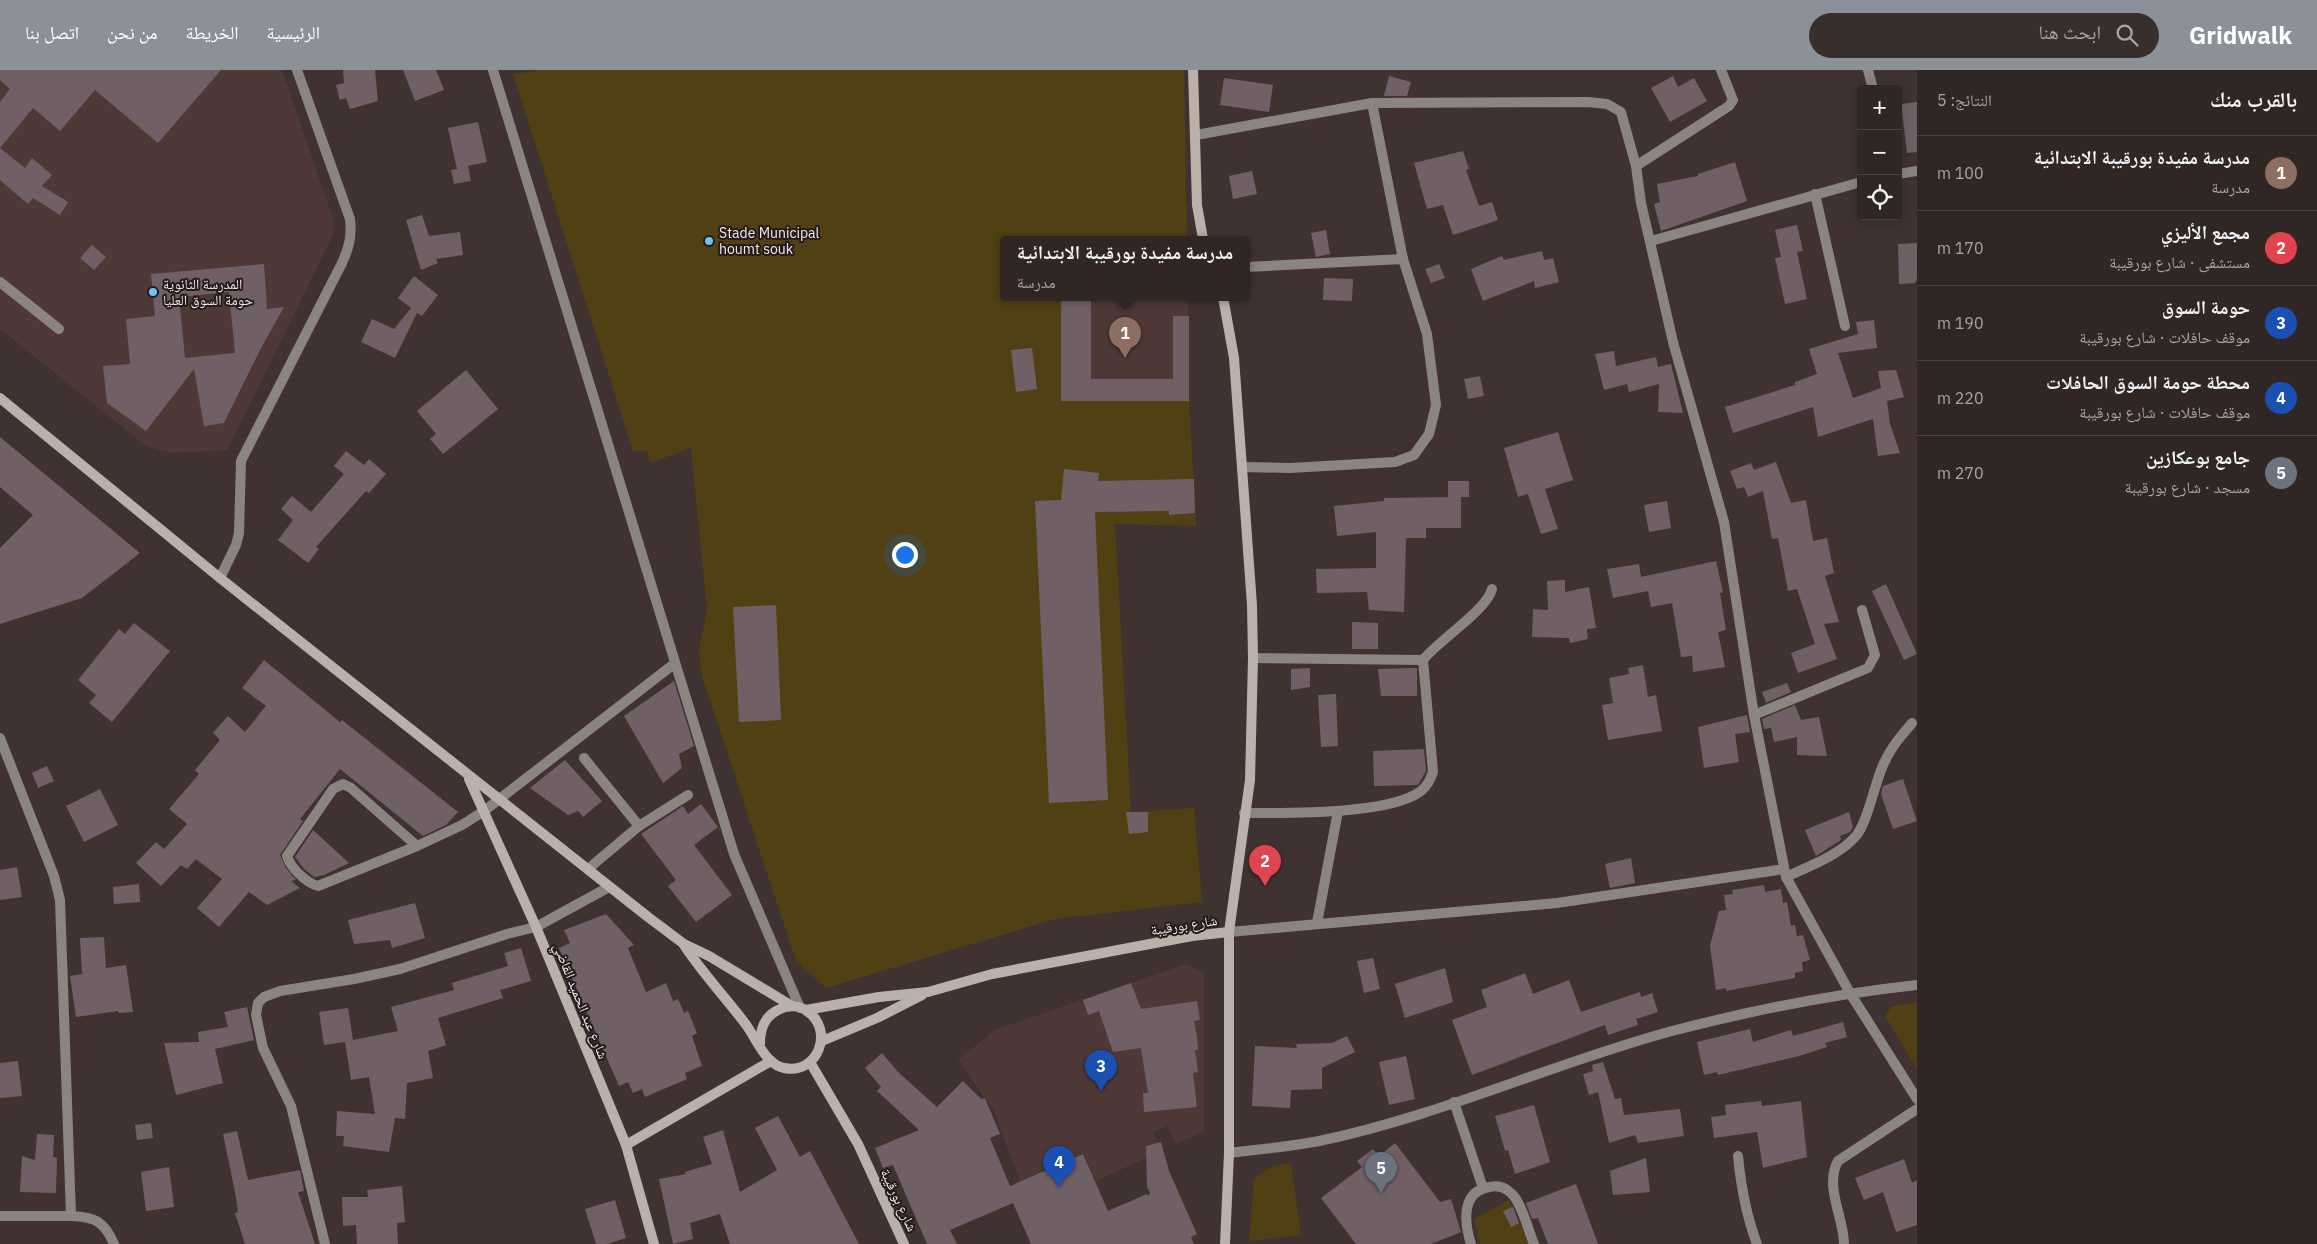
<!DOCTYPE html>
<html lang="ar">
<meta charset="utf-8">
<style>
:root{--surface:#302624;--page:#382e2c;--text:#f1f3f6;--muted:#a8a5a6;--line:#4b4341;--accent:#8c9099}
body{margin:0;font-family:"IBM Plex Sans","Noto Naskh Arabic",sans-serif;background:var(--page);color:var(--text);direction:rtl}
.controls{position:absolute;right:15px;top:15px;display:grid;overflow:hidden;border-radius:5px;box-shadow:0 2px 12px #0003}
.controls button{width:45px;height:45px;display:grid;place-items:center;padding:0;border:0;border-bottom:1px solid var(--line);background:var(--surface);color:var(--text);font:25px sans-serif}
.you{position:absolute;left:904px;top:484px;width:18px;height:18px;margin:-12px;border:4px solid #fff;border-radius:50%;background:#1a73e8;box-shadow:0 0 0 8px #1a73e833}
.badge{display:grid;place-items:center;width:32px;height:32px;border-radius:50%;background:var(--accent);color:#fff;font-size:16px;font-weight:700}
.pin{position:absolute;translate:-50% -41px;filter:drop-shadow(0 1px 2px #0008)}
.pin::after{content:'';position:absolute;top:26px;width:18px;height:15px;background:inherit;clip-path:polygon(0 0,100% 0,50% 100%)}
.popup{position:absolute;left:1000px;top:166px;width:250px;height:65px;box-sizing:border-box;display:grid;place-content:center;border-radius:5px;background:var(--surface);filter:drop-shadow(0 1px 4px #0005);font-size:16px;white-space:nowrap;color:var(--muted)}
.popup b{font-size:19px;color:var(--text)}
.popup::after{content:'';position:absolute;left:50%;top:100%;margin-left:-10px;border:10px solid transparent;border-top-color:var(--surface)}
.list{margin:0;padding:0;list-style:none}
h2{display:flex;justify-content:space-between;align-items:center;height:65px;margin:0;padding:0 20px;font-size:21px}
h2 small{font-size:16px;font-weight:400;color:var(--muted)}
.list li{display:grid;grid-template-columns:32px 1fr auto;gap:15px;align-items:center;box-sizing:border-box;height:75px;padding:0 20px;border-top:1px solid var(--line)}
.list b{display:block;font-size:19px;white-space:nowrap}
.list p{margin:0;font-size:16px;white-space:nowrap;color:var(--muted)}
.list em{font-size:16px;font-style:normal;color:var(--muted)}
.icon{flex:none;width:28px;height:28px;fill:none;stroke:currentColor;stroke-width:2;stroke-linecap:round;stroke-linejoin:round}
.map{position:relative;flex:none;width:1917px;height:1174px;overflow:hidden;direction:ltr}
header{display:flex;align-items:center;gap:30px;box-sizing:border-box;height:70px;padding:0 25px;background:var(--accent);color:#fff}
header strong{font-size:24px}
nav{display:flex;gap:28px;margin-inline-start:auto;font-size:18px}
.search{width:350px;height:45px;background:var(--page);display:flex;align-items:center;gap:12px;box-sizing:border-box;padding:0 18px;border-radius:28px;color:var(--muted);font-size:19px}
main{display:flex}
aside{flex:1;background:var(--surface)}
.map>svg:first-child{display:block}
.built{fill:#4e3936}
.green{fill:#514014}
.building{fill:#706065;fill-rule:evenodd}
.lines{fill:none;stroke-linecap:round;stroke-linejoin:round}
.lane{stroke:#8b8581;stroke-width:10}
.street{stroke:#8b8581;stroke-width:10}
.secondary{stroke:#bbb1ab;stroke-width:10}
.poi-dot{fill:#71c1f5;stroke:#221b1a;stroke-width:2}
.labels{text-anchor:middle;stroke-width:4;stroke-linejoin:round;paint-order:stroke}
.poi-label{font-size:14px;fill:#f5ecea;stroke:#221b1a;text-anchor:start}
.street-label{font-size:14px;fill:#f5ecea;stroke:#221b1a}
</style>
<header>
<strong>Gridwalk</strong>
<div class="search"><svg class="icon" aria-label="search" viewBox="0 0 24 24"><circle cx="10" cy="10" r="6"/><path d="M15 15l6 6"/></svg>ابحث هنا</div>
<nav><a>الرئيسية</a><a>الخريطة</a><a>من نحن</a><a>اتصل بنا</a></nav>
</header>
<main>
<aside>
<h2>بالقرب منك<small>النتائج: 5</small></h2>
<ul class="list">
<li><span class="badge" style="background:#8d6e63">1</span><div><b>مدرسة مفيدة بورقيبة الابتدائية</b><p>مدرسة</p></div><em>100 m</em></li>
<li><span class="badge" style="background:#e0444e">2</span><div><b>مجمع الأليزي</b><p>مستشفى · شارع بورقيبة</p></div><em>170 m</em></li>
<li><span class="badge" style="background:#1a4fb4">3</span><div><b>حومة السوق</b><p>موقف حافلات · شارع بورقيبة</p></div><em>190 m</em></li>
<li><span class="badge" style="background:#1a4fb4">4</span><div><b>محطة حومة السوق الحافلات</b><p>موقف حافلات · شارع بورقيبة</p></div><em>220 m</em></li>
<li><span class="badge" style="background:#6b7280">5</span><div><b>جامع بوعكازين</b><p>مسجد · شارع بورقيبة</p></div><em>270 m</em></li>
</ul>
</aside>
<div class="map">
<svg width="1917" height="1174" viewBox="0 0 1917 1174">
<rect width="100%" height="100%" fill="#403230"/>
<g class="built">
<path d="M0,0H282L334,151L333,165L227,380L172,383L146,376L0,259Z"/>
<path d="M1061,227H1188L1189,331H1061Z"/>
<path d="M1186,894L1204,903V1062L1176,1074L1167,1056L1153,1063L1161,1081L1096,1111L1083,1083L1020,1111L993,1039L958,990L995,960Z"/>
</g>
<g class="green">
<path d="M542,0H1184L1187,169H1004V227H1061V331H1189L1196,456L1115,454L1131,742L1194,738L1202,832L1055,849L826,918L796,891L702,606L699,581L707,538L691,378L650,393L647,381H633L513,4Z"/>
<path d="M1917,932V999L1885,946L1891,937Z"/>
<path d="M1291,1093L1301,1165L1249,1171L1254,1109L1270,1097Z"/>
<path d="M1509,1130L1530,1174H1480L1474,1149Z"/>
</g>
<g class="building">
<path d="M0,0H221L158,73L95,20L60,61L33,38L0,78L25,98L32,88L52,105L42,116L68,132L60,145L33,128L28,134L0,110V32L10,19L0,10Z"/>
<path d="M343,0H375L378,31L350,39L346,28L340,30L336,15L344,13Z"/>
<path d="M403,0H436L444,20L415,31Z"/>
<path d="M1389,6L1411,12L1407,26H1384Z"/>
<path d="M1673,6L1678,17L1694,8L1707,31L1670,52L1651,18Z"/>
<path d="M1224,8L1273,15L1269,42L1220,35Z"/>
<path d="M1917,32V82L1907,83L1901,34Z"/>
<path d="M478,52L487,92L468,96L471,111L454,114L451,100L457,99L448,58Z"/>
<path d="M1463,81L1469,99L1466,100L1479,136L1492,132L1498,150L1453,165L1443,135L1427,139L1414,93Z"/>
<path d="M1735,92L1747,131L1661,161L1654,134L1660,132L1657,114L1698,106V104Z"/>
<path d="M1252,101L1257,124L1233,129L1229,106Z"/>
<path d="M422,145L429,166L460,162L463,185L436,189L438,193L421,200L406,150Z"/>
<path d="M1797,155L1803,181L1797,182L1807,229L1785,234L1775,188L1781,187L1775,160Z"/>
<path d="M1326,160L1330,184L1316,187L1311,163Z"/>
<path d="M1917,173V209L1915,213L1899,214L1898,174Z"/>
<path d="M92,175L106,187L94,200L80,188Z"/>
<path d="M1542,181L1544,190L1553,188L1559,212L1535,218L1534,211L1483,231L1471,199L1502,186L1504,190Z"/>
<path d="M264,194L267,239L284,237L260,280L224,353L204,356L194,299L146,361L107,333L103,296L130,294L126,249L155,246L151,204ZM229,222L235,283L185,288L179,227Z"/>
<path d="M1439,194L1445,208L1431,213L1425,199Z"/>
<path d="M414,206L438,225L422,246L417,243L395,288L361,272L372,249L394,259L411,238L398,228Z"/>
<path d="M1324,208L1353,209L1352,231L1323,230Z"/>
<path d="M1061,227H1091V309H1173V246H1189V331H1061Z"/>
<path d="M1874,250L1877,278L1838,283L1853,328L1881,318L1878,301L1896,300L1904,327L1887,331L1890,354L1900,383L1878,386L1873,349L1818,367L1813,337L1733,363L1725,337L1795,315V312L1817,304L1809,279L1858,264L1856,252Z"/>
<path d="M1032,278L1037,319L1016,322L1011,280Z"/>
<path d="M1614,281L1616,296L1656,287L1658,297L1671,294L1683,343L1658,342L1659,314L1629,322L1627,314L1604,320L1595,284Z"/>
<path d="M466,300L498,339L443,384L430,369L436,364L417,341Z"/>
<path d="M1480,306L1484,326L1468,329L1464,309Z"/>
<path d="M1558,362L1573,410L1545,419L1558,459L1541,464L1528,424L1518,427L1504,378Z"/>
<path d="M0,367L140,483L82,528L0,554V478L33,445L0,417Z"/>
<path d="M346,381L364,395L369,389L386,404L369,423L366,421L316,477L319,479L308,493L278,470L293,450L281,439L292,426L311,442L344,404L334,396Z"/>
<path d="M1776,392L1791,433L1806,430L1813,471L1827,468L1834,503L1825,506L1839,552L1824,554L1837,589L1798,603L1791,583L1815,574L1797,519L1788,521L1778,468L1772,469L1763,421L1748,427L1744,417L1737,419L1730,401L1751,393L1754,400Z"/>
<path d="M1064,399L1099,403L1098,411L1194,409L1195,443L1169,445V441L1095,442L1108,730L1049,733L1035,431L1061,430Z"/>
<path d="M1448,411H1469V427H1461V458H1426V468H1406L1404,542L1369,540L1367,522L1317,523L1316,499L1376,498V462L1337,466L1334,436L1384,431V428L1459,427H1448Z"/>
<path d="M1667,431L1671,458L1649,462L1644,435Z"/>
<path d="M1716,491L1723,522L1720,523L1726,560L1718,562L1725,597L1693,602L1692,586L1681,587L1672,533L1651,537L1648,521L1613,528L1607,499L1639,494L1641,507Z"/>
<path d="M1565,510V522L1589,517L1596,558L1587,559L1588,569L1570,573L1569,568L1532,567L1533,539L1548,540L1547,511Z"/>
<path d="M1886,514L1917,584L1904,590L1872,521Z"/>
<path d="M776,535L781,650L739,652L733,537Z"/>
<path d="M1352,552L1378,553V579H1352Z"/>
<path d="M134,553L170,581L112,652L89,633L96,625L78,610L119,559L125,564Z"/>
<path d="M264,590L340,652L342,650L458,742L446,755L423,766L340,699L300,749L303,751L280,785L286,798L296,810L291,811L300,818L267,835L249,822L219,857L197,838L222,809L196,789L187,799L181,795L161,816L136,793L156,772L164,779L187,754L169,739L199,704L195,700L220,670L213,663L228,646L245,662L266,636L242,618Z"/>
<path d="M1643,595L1648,627L1656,625L1662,661L1608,670L1602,635L1613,633L1609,608L1629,604L1628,598Z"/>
<path d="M1310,598V617L1291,620V599Z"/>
<path d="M1417,598V626H1381L1378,599Z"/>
<path d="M674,611L694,676L679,684L682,698L663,713L624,646Z"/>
<path d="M1787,613L1791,622L1766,633L1762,622Z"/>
<path d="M1336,624L1338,676L1321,677L1318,625Z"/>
<path d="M1795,635L1801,650L1819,647L1827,686L1797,685V667L1774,672L1771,658L1764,659L1762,649Z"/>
<path d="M1747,645L1750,662L1735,664L1739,692L1704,698L1698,657Z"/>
<path d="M1424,679L1426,701L1418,715L1374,716L1373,681Z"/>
<path d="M565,690L602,731L583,747L578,741L568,745L530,718Z"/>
<path d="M47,696L54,711L38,718L32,703Z"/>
<path d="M1903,709L1917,751L1893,759L1881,724L1883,716Z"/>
<path d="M100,719L118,755L84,772L66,736Z"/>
<path d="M701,734L718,757L694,775L732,825L696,852L668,816L676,810L641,764L683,736L688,744Z"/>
<path d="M1126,742H1148V762L1129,764Z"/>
<path d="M1849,742L1853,757L1850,762L1840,766L1841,770L1816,786L1805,760Z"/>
<path d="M313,760L349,793L324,805L314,807L304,799L295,787Z"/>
<path d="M1631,788L1635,813L1610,818L1605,794Z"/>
<path d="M17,797L22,827L0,830V800Z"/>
<path d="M139,814L140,832L114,834L113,817Z"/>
<path d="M1764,815L1765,822L1781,819L1783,833L1787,832L1791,856L1795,855L1797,866L1803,865L1810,890L1802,892L1803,901L1795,903V908L1726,921V918L1716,920L1710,876L1719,841L1726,840L1724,825L1733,824L1732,820Z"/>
<path d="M415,833L425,868L392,878L390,870L354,874L348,850Z"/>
<path d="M606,844L634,875L628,878L646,922L666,913L673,931L678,929L684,943L688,941L697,963L692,966L702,996L685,1003L687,1009L645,1027L642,1019L633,1023L628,1012L619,1016L559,878L570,873L564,860Z"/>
<path d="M104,867L106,898L126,895L133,942L119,943L118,941L76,947L70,906L82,904L80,868Z"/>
<path d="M521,878L531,911L500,920L503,928L438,948L446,975L428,981L433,1008L407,1013L405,1049L395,1048L389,1082L343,1076L344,1066H336L337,1041L375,1044L369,1007L351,1010L345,972L324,975L319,942L348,938L353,970L398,961L391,937L454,920L452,913L508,896L504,883Z"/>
<path d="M1373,888L1380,919L1364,923L1357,891Z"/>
<path d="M1445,898L1453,932L1405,948L1395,914Z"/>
<path d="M1525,903L1533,924L1569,910L1581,942L1640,922L1641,927L1652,923L1658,942L1636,949L1638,955L1608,965L1605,955L1472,1005L1452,950L1487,937L1481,920Z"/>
<path d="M1131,913L1141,939L1197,931L1200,950L1194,951L1197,967L1198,980H1195L1198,1002L1193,1003L1197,1037L1144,1042L1143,1023H1148L1141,978L1113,982L1099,941L1088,945L1083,930Z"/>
<path d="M247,937L254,970L215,979L223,1013L176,1025L164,973L199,972L198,962L228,957L224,942Z"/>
<path d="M1843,952L1847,967L1825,973L1827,977L1799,986L1718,1005L1717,1002L1704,1005L1697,972L1750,959L1753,972L1791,960L1793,966Z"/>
<path d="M1347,966L1355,982L1322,998V1019L1291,1020L1290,1038L1252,1036L1255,976L1297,978L1296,974L1332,973Z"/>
<path d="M882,983L898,1002L937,1037L963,1011L981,1029L985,1028L1000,1064L990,1068L1010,1116L1083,1084L1108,1141L1147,1124L1148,1126L1150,1123L1147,1117L1146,1076L1161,1072L1169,1101L1197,1164L1191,1167L1194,1174H1031L1013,1133L950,1160L957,1174H927L893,1095L883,1098L875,1078L919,1060L877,1021L881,1017L865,998Z"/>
<path d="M1406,986L1415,1029L1389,1035L1379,992Z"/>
<path d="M18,991L22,1026L0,1028V993Z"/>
<path d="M1603,992L1615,1029L1621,1028L1624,1045L1680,1039L1684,1066L1638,1073L1635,1065L1609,1073L1598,1022L1589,1025L1583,1004L1593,1001L1592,995Z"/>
<path d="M1761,1031L1762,1036L1801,1031L1807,1087L1763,1098L1757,1062L1714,1068L1711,1047L1726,1045L1725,1035Z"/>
<path d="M1534,1035L1550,1092L1515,1104L1508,1080L1505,1081L1495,1046Z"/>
<path d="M778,1046L800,1087L810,1081L859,1174H730L720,1144L690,1153L693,1169L673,1174L659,1109L686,1104L685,1102L712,1094L703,1067L723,1060L740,1122L777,1100L755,1058Z"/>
<path d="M151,1053L153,1068L137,1070L135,1055Z"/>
<path d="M237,1061L248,1110L300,1100L304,1121L298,1122L315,1174H245L235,1143L238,1142L235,1122L223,1064Z"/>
<path d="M37,1064L54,1065L53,1087L57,1088L56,1123L20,1122L22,1086L35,1090Z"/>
<path d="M1395,1073L1440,1132L1451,1129L1461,1162L1431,1174H1356L1321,1128L1362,1097L1357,1091L1373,1079L1379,1086Z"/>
<path d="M1646,1088L1650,1122L1613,1125L1610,1101Z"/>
<path d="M1904,1089L1912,1113L1917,1110V1155L1896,1162L1883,1122L1864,1130L1855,1108Z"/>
<path d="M169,1097L174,1137L146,1141L141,1102Z"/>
<path d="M1576,1114L1598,1174H1548L1538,1148L1532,1149L1526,1133Z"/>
<path d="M402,1116L405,1152L397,1153L398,1174H357L356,1155L343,1156L342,1127H368L367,1120Z"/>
<path d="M615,1130L626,1168L607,1174H596L585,1139Z"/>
<path d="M1513,1137L1519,1153L1511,1157L1503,1141Z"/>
</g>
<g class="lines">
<g class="lane">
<path d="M0,212L59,259"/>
<path d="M584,688L639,756"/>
<path d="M588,799L639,756L688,725"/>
<path d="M1786,807C1809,796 1838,786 1855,767C1868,753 1875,711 1884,693C1891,677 1901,666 1912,653"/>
</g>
<g class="street">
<path d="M493,0L734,784L800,938"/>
<path d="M1868,0L1873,19"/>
<path d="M1196,65L1372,33L1588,32L1607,34L1621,42L1636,96L1641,133L1673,272L1724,452L1754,645L1786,807L1850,923L1917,1029"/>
<path d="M1636,96L1729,36L1733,30L1721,0"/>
<path d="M1898,104L1917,101"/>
<path d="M1815,124L1845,256"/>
<path d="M1651,171L1861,112"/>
<path d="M1246,197L1403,189"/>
<path d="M1242,397L1290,398L1395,392L1414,385L1429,364L1436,335L1427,264L1403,189L1372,33"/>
<path d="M220,508L236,475L239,463L241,391L342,193C349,178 352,166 350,149L297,0"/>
<path d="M1253,588L1423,590"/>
<path d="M1754,645L1868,598L1875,585L1862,540"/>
<path d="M0,668L54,806L60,830L71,1146C95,1147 104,1151 114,1174"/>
<path d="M1244,743C1285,743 1390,745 1421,721C1428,715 1430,710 1433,702L1423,590C1440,569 1486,541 1492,519"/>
<path d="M417,776L351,718L343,714L333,719L287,786C290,797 306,813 318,816L417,776L462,755L484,741L674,594"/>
<path d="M1317,853L1338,741"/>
<path d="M1229,862L1557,833L1784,799"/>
<path d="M1454,1032L1483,1118"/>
<path d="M1229,1083C1259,1079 1289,1077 1319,1071C1440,1046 1553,993 1672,961C1753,940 1834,924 1917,915"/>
<path d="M1738,1086C1741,1117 1746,1145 1757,1174"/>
<path d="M0,1146H71"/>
<path d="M325,1174L291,1036L263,978L256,945L258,933L264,927L280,921L354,909L400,899L507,864L536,857L609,817"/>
<path d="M1471,1174C1464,1152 1461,1121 1490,1117C1498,1115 1506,1118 1512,1124C1521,1132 1529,1162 1534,1174"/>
<path d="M1844,1174C1844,1148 1824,1116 1838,1091L1917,1039"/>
</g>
<g class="secondary">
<path d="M1193,0L1197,135L1203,169"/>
<path d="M1223,227L1234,288L1252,535L1253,588L1250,710L1229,862V1083L1225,1174"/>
<path d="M0,328L220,508L648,847L684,874L709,886L792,936"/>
<path d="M469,709L536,857L626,1075L654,1174"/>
<path d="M684,875C703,904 727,929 747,956C754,966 762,984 771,991C774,994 780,997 784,998C818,1005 835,960 807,941C799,935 787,935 778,940C764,947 760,959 760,974"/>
<path d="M806,940L879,927L928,922L992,904L1192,866L1229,862"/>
<path d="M822,971L877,948L922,925"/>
<path d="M810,992L858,1074L904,1174"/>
<path d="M626,1075L771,991"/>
</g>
</g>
<g class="poi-dot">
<circle cx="709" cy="171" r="5"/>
<circle cx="153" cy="222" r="5"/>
</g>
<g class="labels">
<g class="poi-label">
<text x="719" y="168">Stade Municipal<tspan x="719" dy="16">houmt souk</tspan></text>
<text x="163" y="219">المدرسة الثانوية<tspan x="163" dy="16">حومة السوق العليا</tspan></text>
</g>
<g class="street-label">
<text transform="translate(1184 855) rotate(-9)" y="5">شارع بورقيبة</text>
<text transform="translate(581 931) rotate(68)" y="5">شارع عبد الحميد القاضي</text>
<text transform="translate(899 1130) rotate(65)" y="5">شارع بورقيبة</text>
</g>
</g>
</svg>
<div class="controls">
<button>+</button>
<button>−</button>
<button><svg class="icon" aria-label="locate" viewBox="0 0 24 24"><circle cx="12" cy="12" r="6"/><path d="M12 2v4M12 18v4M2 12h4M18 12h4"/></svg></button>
</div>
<div class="you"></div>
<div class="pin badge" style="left:1125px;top:288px;background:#8d6e63">1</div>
<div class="popup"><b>مدرسة مفيدة بورقيبة الابتدائية</b>مدرسة</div>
<div class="pin badge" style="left:1265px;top:816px;background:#e0444e">2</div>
<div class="pin badge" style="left:1101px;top:1021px;background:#1a4fb4">3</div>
<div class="pin badge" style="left:1059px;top:1117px;background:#1a4fb4">4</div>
<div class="pin badge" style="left:1381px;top:1123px;background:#6b7280">5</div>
</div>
</main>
